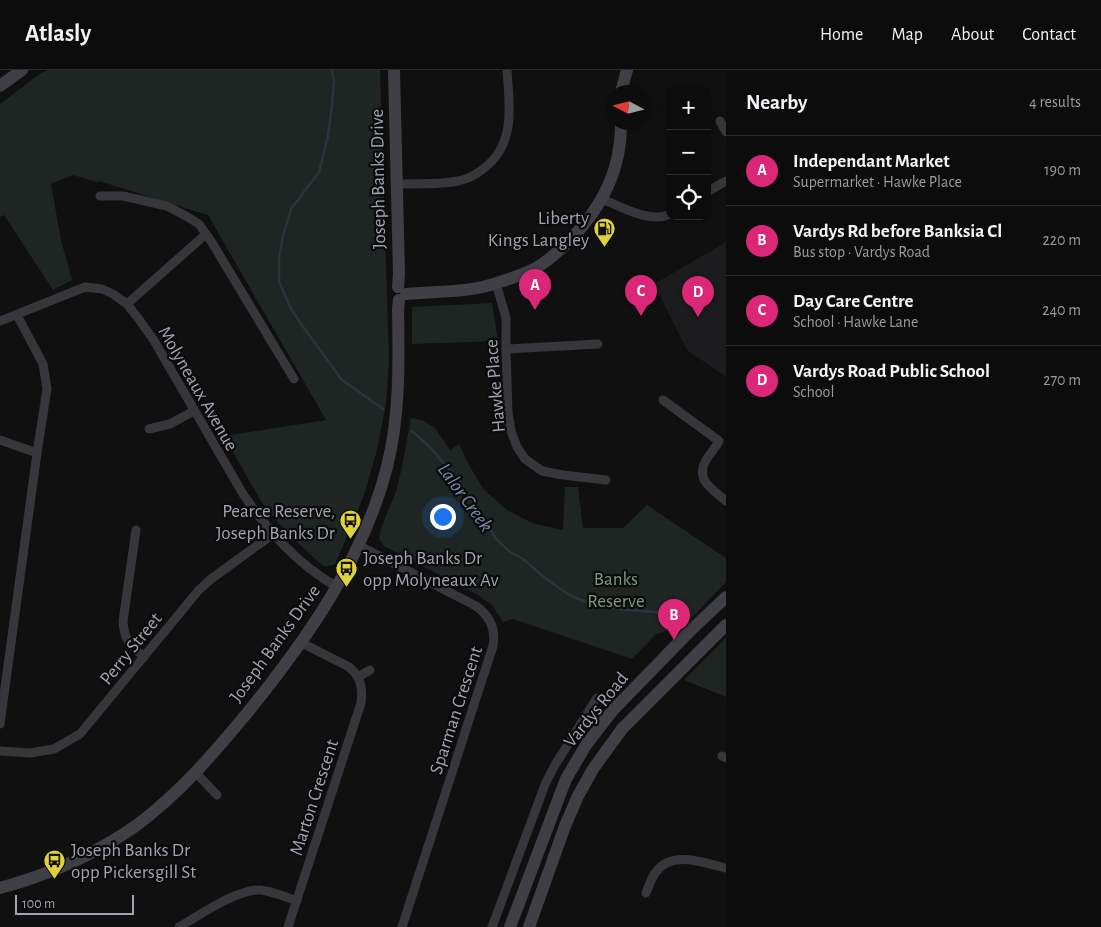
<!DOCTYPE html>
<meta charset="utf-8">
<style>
:root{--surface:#0c0c0d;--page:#151516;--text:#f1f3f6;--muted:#9a9b9d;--line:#2c2c2e;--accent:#db2777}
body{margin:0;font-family:"Alegreya Sans",sans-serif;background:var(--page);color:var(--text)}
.controls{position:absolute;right:15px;top:15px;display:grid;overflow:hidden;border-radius:10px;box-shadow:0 2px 8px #0003}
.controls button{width:45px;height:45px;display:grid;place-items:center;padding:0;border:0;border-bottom:1px solid var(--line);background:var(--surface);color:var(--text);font:25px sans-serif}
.compass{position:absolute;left:606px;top:15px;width:45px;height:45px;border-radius:50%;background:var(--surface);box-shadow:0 2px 8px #0003;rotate:277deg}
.scale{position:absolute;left:15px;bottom:12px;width:119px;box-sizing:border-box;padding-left:5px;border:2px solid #a2a3b0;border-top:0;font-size:14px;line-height:18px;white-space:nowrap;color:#a2a3b0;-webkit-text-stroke:4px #0b0b0c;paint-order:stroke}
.you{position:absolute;left:442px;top:446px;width:18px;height:18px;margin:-12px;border:4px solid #fff;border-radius:50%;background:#1a73e8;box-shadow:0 0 0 8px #1a73e833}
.badge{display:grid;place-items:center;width:32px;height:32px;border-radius:50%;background:var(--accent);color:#fff;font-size:16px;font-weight:700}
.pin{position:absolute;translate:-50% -41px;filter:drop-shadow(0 1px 2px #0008)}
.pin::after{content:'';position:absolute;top:26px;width:18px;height:15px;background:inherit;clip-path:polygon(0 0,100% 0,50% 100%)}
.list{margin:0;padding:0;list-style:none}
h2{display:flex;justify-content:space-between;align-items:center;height:65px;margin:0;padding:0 20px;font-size:21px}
h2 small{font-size:16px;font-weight:400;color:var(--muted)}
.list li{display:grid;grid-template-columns:32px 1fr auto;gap:15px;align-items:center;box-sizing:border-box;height:70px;padding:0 20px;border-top:1px solid var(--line)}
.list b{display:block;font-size:19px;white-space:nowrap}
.list p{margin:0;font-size:16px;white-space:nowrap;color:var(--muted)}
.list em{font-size:16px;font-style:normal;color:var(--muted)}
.icon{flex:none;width:28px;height:28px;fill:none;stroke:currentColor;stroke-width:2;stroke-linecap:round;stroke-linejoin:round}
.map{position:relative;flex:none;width:726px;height:857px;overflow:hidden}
header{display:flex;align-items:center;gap:30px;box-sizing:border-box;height:70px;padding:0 25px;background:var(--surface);border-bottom:1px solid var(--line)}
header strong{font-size:24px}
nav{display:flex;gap:28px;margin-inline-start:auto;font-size:18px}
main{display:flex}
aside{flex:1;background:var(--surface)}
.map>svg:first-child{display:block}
.built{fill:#1c1c1e}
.green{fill:#1f2522}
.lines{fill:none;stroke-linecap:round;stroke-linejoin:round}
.stream{stroke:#2f323c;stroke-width:2.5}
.street{stroke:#36363b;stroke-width:9}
.secondary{stroke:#403f45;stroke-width:12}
.labels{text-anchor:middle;stroke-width:4.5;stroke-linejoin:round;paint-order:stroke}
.street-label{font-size:19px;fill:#a2a3b0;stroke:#0b0b0c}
.poi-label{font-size:19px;fill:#a2a3b0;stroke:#0b0b0c;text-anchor:end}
.park-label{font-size:19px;fill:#7b9a85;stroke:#0b0b0c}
.water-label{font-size:20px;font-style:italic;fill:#7c88a9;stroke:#0b0b0c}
</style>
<header>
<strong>Atlasly</strong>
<nav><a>Home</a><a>Map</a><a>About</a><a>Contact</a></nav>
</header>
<main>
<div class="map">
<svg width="726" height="857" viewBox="0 0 726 857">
<rect width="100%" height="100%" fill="#101011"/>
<path class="built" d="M726,172V307L687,280L654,214Z"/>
<g class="green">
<path d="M48,0H380L389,290L386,334L377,380L365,422L351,458L335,494L329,496H323L288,464L262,433L224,366L326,350L208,145L99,111L97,112L73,105L51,114L61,170L72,210L53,220L4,145L0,147V34L41,3Z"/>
<path d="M492,233L498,271L412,274V237Z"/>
<path d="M411,348L422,350L435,358L450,380L459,374L469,395L484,420L507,440L532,453L563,460L565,417H578L583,458H623L647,435L726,488V512L683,557L656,564L632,589L513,549L503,552L492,535L478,525L384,476L379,469C381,452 391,437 396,421C403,397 406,373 411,348Z"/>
<path d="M726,568V627L684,610Z"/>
</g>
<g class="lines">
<g class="stream">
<path d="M332,0L334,11L332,35L328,66L319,102L291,139L283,166L279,188V211L290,237L301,254L342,310L383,339"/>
<path d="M412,361L430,377L439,388L452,402L471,428L497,470L510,482L523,489L544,507L569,525L591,534L626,540L655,542L687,550"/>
</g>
<g class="street">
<path d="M720,51L726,62"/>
<path d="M396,114C415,113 440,115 458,111C470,109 479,103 488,95C516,70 509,33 507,0"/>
<path d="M707,122L726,111"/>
<path d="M100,126H123L167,136L186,146L199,154L211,171L294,309"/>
<path d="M602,129C621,137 651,154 670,144"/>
<path d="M496,213L506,248V279L508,342L511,361L517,377L525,389L542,401L563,405L606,410"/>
<path d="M127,234L206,164"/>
<path d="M0,251L85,217L102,219L113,224L127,234L138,248L153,269L243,424C269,462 296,493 337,517"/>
<path d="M506,279L598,274"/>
<path d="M663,330L719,371C716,377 712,381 708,387C693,409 711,418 726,431"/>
<path d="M149,359L170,354L194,341"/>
<path d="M0,370L37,383"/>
<path d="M136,460L123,551C124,570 130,575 144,587"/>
<path d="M358,475L476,536C490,546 496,559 493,576L402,857"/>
<path d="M358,607L370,600"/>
<path d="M0,654L37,383L47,319L43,294L17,245"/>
<path d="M0,681L30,683L54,679L80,664L198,521L211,509L273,464"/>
<path d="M722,686L726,688"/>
<path d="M196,703L217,725"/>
<path d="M646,823C649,816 651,808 656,802C672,780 704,793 726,798"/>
<path d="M179,857C200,845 237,819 260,820C272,821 285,827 297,831"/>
<path d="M288,857L361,633C363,618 361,607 349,597L302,573"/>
<path d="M492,857L546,712L555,695L597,628"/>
</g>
<g class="secondary">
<path d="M394,0L399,204L398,217"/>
<path d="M0,16L22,0"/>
<path d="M621,22L627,0"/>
<path d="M406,224C436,221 467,223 497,213C509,209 525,204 536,198C548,191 559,181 569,171C602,138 622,100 621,52"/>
<path d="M0,818C48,805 96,784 137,755C181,722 213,684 248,642C307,569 363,490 387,397C400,345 399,293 398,239L399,230"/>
<path d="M510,857L561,722L566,709L586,675L613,640L689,562L726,527"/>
<path d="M529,857L565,756L578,726L593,699L622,659L726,555"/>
</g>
</g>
<defs>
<symbol id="fuel-pin" viewBox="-11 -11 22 30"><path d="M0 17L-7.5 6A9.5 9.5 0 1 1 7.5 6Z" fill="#ded13b" stroke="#0b0b0c"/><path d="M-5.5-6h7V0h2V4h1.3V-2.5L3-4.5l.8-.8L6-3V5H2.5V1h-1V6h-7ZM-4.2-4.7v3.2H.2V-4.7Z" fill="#111"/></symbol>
<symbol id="bus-pin" viewBox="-11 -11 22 30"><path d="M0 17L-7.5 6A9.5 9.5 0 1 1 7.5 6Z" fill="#ded13b" stroke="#0b0b0c"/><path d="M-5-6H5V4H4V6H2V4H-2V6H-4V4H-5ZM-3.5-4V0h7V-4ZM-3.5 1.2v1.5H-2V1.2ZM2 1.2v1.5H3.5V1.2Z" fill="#111"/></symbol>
</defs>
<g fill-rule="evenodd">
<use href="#fuel-pin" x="592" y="146" width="25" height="34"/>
<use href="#bus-pin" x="338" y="438" width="25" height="34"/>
<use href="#bus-pin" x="334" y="486" width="25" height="34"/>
<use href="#bus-pin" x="42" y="778" width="25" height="34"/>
</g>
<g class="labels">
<g class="street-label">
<text transform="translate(377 109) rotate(-91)" y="7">Joseph Banks Drive</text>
<text transform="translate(494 316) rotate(-95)" y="7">Hawke Place</text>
<text transform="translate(199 318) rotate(60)" y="7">Molyneaux Avenue</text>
<text transform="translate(274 573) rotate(-54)" y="7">Joseph Banks Drive</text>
<text transform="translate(130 578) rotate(-51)" y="7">Perry Street</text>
<text transform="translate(595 639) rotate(-51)" y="7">Vardys Road</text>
<text transform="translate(455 640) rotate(-72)" y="7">Sparman Crescent</text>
<text transform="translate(313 727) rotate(-72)" y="7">Marton Crescent</text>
</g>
<g class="poi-label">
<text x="589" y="154">Liberty<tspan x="589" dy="22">Kings Langley</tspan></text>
<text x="335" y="447">Pearce Reserve,<tspan x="335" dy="22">Joseph Banks Dr</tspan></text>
<text x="363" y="494" text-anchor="start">Joseph Banks Dr<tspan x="363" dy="22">opp Molyneaux Av</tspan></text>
<text x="71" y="786" text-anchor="start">Joseph Banks Dr<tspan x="71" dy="22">opp Pickersgill St</tspan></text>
</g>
<g class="park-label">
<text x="616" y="515">Banks<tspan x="616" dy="22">Reserve</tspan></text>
</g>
<g class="water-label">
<text transform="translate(466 427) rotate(54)" y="7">Lalor Creek</text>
</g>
</g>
</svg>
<div class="controls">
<button>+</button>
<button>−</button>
<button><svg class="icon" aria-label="locate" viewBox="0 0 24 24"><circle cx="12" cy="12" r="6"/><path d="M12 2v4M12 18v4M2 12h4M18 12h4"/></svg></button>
</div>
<svg class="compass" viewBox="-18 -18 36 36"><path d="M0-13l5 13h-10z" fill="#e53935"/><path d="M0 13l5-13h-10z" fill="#9a9b9d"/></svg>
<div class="scale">100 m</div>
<div class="you"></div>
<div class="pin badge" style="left:535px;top:240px">A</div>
<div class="pin badge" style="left:674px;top:570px">B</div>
<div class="pin badge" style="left:641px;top:246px">C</div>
<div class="pin badge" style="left:698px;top:247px">D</div>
</div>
<aside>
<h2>Nearby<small>4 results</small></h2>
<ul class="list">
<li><span class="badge">A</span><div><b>Independant Market</b><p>Supermarket · Hawke Place</p></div><em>190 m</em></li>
<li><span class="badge">B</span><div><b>Vardys Rd before Banksia Cl</b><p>Bus stop · Vardys Road</p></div><em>220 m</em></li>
<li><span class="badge">C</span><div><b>Day Care Centre</b><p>School · Hawke Lane</p></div><em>240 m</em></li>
<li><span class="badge">D</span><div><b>Vardys Road Public School</b><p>School</p></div><em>270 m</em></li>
</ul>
</aside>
</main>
